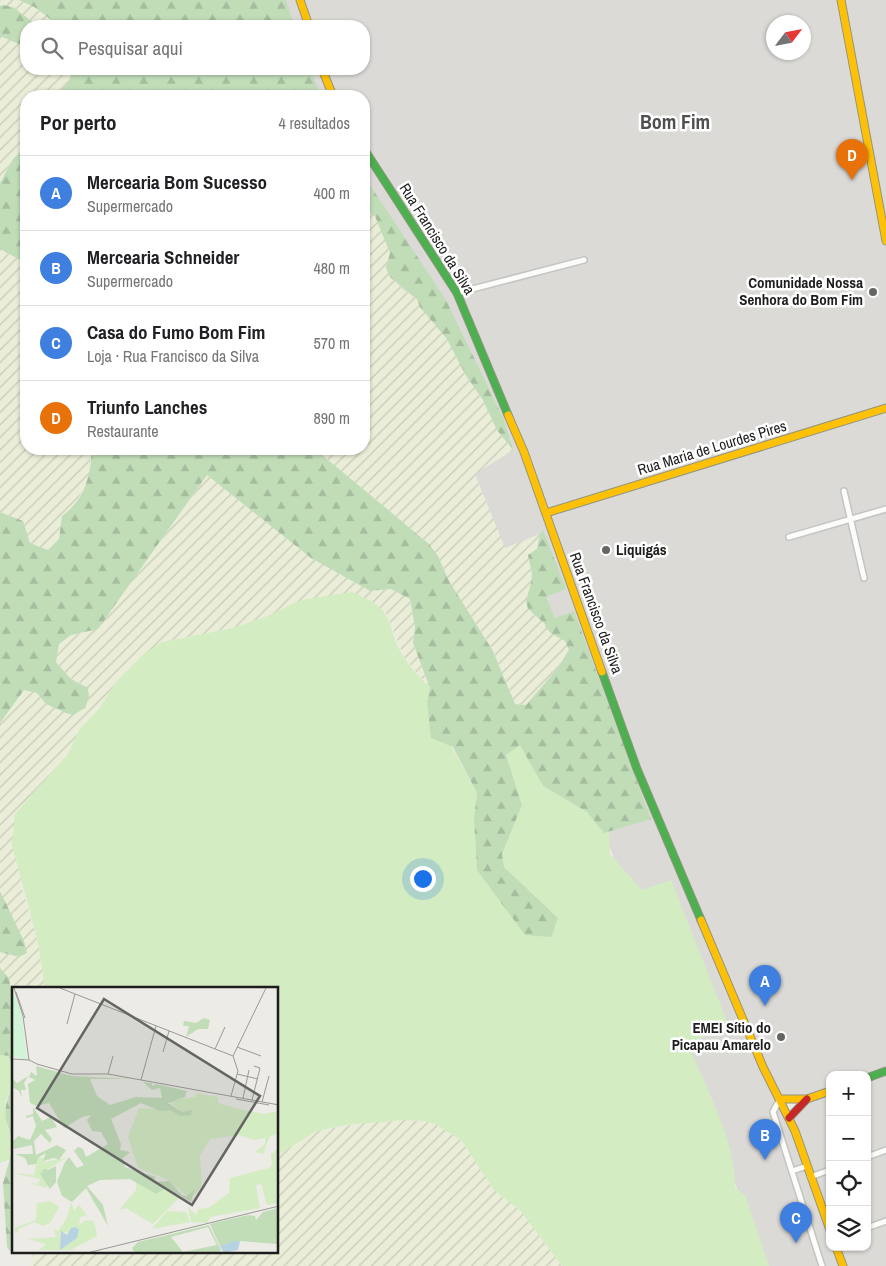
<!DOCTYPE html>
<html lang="pt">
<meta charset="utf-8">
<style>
:root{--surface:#fff;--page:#f6f6f6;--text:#202124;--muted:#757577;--line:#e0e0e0;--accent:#656563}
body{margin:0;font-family:"Archivo Narrow",sans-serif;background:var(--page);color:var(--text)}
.controls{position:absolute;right:15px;bottom:15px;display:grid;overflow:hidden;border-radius:10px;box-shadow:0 1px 4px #0004}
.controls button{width:45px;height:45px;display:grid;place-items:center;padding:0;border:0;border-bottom:1px solid var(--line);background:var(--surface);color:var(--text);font:25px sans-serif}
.compass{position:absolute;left:766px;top:15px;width:45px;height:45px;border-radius:50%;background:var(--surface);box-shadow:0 1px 4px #0004;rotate:58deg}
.you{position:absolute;left:422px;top:878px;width:18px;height:18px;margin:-12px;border:4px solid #fff;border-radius:50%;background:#1a73e8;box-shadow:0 0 0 8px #1a73e833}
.badge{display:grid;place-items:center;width:32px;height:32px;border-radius:50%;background:var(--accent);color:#fff;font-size:16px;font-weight:700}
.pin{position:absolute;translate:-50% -41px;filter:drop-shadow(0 1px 2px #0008)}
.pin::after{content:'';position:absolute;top:26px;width:18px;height:15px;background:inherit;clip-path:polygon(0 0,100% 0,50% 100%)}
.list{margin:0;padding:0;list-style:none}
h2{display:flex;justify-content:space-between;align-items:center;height:65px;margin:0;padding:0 20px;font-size:21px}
h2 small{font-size:16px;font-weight:400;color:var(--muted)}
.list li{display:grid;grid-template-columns:32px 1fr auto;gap:15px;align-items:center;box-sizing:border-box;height:75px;padding:0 20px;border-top:1px solid var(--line)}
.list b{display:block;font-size:19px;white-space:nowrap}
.list p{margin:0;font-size:16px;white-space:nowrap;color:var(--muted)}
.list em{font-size:16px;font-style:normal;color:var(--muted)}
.icon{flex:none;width:28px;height:28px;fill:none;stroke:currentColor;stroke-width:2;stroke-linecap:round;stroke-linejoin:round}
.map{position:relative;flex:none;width:886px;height:1266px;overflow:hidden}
.search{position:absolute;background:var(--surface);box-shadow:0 1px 4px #0004;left:20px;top:20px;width:350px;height:55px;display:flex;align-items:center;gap:12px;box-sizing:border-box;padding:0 18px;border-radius:20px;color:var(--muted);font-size:19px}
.panel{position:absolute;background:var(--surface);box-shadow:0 1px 4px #0004;left:20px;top:90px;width:350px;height:365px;border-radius:20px}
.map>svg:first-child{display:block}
.residential{fill:#dbdad7;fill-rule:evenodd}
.farmland{fill:url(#farmland-furrows)}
.grass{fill:#d3ecc2}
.forest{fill:url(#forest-firs)}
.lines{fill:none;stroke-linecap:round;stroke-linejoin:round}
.street-casing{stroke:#c4c4c1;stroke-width:8}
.fast-casing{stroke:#91967c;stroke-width:9}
.slow-casing{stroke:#91967c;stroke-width:9}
.jam-casing{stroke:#91967c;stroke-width:9}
.street{stroke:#fcfcfb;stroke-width:5}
.fast{stroke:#4caf50;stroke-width:7}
.slow{stroke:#ffc107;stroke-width:7}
.jam{stroke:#c62828;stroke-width:7}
.poi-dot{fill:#656563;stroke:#fff;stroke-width:2}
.labels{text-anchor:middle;stroke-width:5;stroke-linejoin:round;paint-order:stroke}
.street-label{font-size:15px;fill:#1d1d1d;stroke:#fff}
.poi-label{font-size:15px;font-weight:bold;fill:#1d1d1d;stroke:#fff;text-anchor:end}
.district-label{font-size:20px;font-weight:bold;fill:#505050;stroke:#fff}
.inset-road{fill:none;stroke:#999995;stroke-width:1}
.view{fill:#656563;fill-opacity:0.15;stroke:#656563;stroke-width:2.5}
.inset-edge{fill:none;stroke:#1d1d1d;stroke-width:2.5}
</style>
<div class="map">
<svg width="886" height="1266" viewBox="0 0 886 1266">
<defs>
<pattern id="farmland-furrows" width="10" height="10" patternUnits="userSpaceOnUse" patternTransform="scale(1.25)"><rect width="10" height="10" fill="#eaedd7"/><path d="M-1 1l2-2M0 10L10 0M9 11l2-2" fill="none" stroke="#c8cbb8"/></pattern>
<pattern id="forest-firs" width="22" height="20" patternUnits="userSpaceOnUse" patternTransform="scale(1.25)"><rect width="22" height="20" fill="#c1ddb8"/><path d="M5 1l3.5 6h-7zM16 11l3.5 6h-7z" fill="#a5bd9e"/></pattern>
</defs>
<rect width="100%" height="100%" fill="#ecebe5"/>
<path class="residential" d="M269,0H886V1266H766L510,580L364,262V96H293L287,69H364V26H276ZM774,22H804V52H774ZM830,1075H867V1247H830ZM781,1099H807L790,1117Z"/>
<g class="farmland">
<path d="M0,0H19L36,8L59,26H26V69H72L69,82L54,96H26L25,147L13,159L0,183Z"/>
<path d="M364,208L375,216L391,253L386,267L401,288L417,299L420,307L447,339L465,374L483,400L497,430L513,450L475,474L505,548L540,534L537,549L528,555L532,573V583L526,601L545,624L546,628L565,641L569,649L558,668L526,705L515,704L493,650L449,581L438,556L429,544L315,449H364Z"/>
<path d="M0,249L26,263V449H91L89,480L71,510L62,516L59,539L48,550L30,543L23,521L0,512Z"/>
<path d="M207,475L311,558L370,591L391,589L410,599L415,627L413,643L430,688L405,659L385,610L265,617L233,628L162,642L117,681L99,709L79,730L68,754L53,772L20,882L38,942L45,988H14V1005L9,978L0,968V952L18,957L11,913L0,891V723L24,690L38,693L46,704L82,684L71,679L56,662L59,644L71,635L98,628Z"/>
<path d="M405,1120L425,1121L437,1125L462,1141L494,1190L521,1211L562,1266H30L33,1254L38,1252H96L114,1256L141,1252H278V1155L316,1131L375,1121Z"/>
</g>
<g class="grass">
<path d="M352,592C401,612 382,622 405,659C411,669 422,679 430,688L427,702L477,793L474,819L477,870L558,918L504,867L502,854L522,805L506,755L520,744L543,786L587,812L604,832L609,831L610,854L642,890L671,880L729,1026L688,1044C705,1086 737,1144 735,1188L745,1195L769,1266H562L521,1211L494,1190L462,1141L437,1125L425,1121L405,1120L345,1125L316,1131L278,1155V988H45L38,942L12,845L15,814L68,754L79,730L99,709L117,681L145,653L162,642L233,628L265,617L301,600Z"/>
<path d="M0,1055L9,1056L14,1084L5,1102L7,1127L14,1140L11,1159L0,1163Z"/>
</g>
<g class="forest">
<path d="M19,0H286L294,26H59L36,8Z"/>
<path d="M2,5L13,7L38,26H26V44H19L0,36V6Z"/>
<path d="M72,69H310L321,96H54L69,82Z"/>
<path d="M26,141V263L0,249V183L13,159L25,147Z"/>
<path d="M364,176L446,300L504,420L513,450L497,430L483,400L465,374L447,339L420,307L417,299L390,277L386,268L390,253L375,216L364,209Z"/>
<path d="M91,449H315L429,544L438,556L449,581L493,651L515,704L526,705L558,668L569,650L565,641L552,634L546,628L545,624L528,609L526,601L531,583L532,573L528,555L537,549L540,534L543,530L566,589L546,597L555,618L574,611L651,819L604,833L587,812L543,786L520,745L506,755L522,805L502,854L504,867L558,918L551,937L525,935L477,870L474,819L477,793L453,747L431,738L427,702L430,688L413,643L415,627L410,599L391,589L370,591L311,558L207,475L98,629L71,635L59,644L56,662L71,679L88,688L89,697L85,708L73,715L66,713L46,704L37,693L24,690L0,723V512L23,521L30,543L48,550L59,539L62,516C84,501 92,474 91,449Z"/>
<path d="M0,891L24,941L27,953L19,957L0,952Z"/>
<path d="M0,968L9,978L14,1005V1081L9,1056L0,1055Z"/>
<path d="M14,1084V1140C2,1119 3,1105 14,1084Z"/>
<path d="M14,1144V1252H38L12,1254L7,1247L3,1183Z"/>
</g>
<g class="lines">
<defs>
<g id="street">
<path d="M457,293L584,260"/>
<path d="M844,491L864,578"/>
<path d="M789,537L886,509"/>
<path d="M780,1099L773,1112L822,1266"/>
<path d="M867,1157L886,1150"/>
<path d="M792,1171L807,1166"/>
<path d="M810,1177L830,1170"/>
<path d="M867,1228L886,1221"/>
</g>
<g id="fast">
<path d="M364,149L457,293L508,415"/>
<path d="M602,672L637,769L701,920"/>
<path d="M867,1078L886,1071"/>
</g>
<g id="slow">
<path d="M300,0L309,26"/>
<path d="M841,0L886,241"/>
<path d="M322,69L333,96"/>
<path d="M508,415L524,452L602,672"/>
<path d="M546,513L886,408"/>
<path d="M701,920L763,1067L795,1131L830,1230"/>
<path d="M780,1099H807L830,1091"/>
<path d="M836,1247L843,1266"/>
</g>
<path id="jam" d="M789,1118L807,1099"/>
</defs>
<use href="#street" class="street-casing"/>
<use href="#fast" class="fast-casing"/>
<use href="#slow" class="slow-casing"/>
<use href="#jam" class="jam-casing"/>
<use href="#street" class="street"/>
<use href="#fast" class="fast"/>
<use href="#slow" class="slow"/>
<use href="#jam" class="jam"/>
</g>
<g class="poi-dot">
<circle cx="873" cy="292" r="5"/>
<circle cx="606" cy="550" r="5"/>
<circle cx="781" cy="1037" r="5"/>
</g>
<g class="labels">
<g class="street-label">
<text transform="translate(437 239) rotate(58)" y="5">Rua Francisco da Silva</text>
<text transform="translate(712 448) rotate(-17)" y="5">Rua Maria de Lourdes Pires</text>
<text transform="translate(596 613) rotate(70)" y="5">Rua Francisco da Silva</text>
</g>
<g class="poi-label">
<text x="863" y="288">Comunidade Nossa<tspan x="863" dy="17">Senhora do Bom Fim</tspan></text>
<text x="616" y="555" text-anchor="start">Liquigás</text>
<text x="771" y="1033">EMEI Sítio do<tspan x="771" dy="17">Picapau Amarelo</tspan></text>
</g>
<g class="district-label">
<text x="675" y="129">Bom Fim</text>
</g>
</g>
<g transform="translate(12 987)">
<rect width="266" height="266" fill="#ecebe5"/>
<path d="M184,106L206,110V116L227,122L252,127L266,124V150L265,147L258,149L251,167L243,165L253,157V151L242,153L227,148L198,152L188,169L190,197L185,206L175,209L154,192L126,181L116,150L127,121L158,123L168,129L180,123L170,125L156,114L183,110ZM266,161V216L255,218L249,197L244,198L248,221L198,230L195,236L179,235L176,220L184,228L186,222L196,221L217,206L218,191L257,181L260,178L259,167ZM25,171H32V175L54,171L28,187L37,197L34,201L18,196L25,197L29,192L0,186L22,188ZM124,195L144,207L155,201L167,211L141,237L114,221L107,223L124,203ZM38,214L47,220L38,236L31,239L22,235L7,242L4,247L2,241L24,233L25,216ZM59,215L62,224L67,218L75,228L68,230L67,238L74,233L82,234L85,249L59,263H27L34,257L16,252L44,250L42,242L46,244L55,231ZM48,245L57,246L63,252L50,260ZM155,224L174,225L178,235L140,242Z" fill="#d3ecc2" fill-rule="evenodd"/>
<path d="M192,31L198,33L196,42H186L174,50L177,39H171L172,34L184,36ZM24,79L60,89L119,92H78L85,109L98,118L124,110L150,111L148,101L140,103L131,95L140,96V99L144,97L175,104L173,110L156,116L170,125L180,123L179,128L168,129L158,123L148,124L129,116L99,132L109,157L108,163L118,165L111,171L113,180L144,190L141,195L157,194L170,208L175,209L183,202L179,215L155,201L144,207L118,192L88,193L75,199L91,218L96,239L74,201L60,215L50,209L45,195L52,177L57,170L65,181L72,178L62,164L66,160L71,162L74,170L96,157L89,145L80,144L75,133L79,128L70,130L52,141L37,116L25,119L18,116L16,97L23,93L17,90L19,85L25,89ZM16,89L12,96L14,103H9L10,111L7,104L0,100V91L5,96ZM21,120L30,134L39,130L45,140L33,143L40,152L38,156L29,147L22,154L24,168L45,158L54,163L47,173L42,171L31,174L34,166L26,171L24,177L16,178L13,171L3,167H21L20,158L2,162L1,154L6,149L18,153L24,139L21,129L14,131V129L21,127ZM44,179V195L38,202L28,187L32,182L36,183ZM266,221V257L227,254L208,259L198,237L236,228L243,229L244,233L251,225ZM197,238L209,263L207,266H123L120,261L126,255ZM196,240L205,258L171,265L159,250Z" fill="#c1ddb8" fill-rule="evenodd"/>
<path d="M0,1L9,25L15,73L0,69Z" fill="#d2f4d6"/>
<path d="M64,240L67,243L65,251L48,263L49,244L55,248L59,241ZM222,254H228L226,263L212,266L208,259Z" fill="#b7d3e1"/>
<path class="inset-road" d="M2,1L11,29L17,73L25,77L60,87H96L267,118M48,1L221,69L226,84L219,109M4,5L13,31M55,37L63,7M225,60L249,69M203,62L213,40M151,65L157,44M221,69L254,1M0,72L17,73M96,87L101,69M225,87L246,92M129,93L144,39M231,111L237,83M224,112L257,118M240,113L248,81L242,79M250,115L257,89M75,266L267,219"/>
<path class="view" d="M92,12L248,109L180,218L25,121Z"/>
<rect width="266" height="266" class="inset-edge"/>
</g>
</svg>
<div class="controls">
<button>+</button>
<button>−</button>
<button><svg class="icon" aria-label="locate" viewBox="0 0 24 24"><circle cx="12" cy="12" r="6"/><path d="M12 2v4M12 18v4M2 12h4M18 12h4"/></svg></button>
<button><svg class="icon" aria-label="layers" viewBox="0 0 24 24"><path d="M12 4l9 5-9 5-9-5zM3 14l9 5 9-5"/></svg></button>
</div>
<svg class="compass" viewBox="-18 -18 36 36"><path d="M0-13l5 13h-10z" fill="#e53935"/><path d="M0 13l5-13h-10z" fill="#757577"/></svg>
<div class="you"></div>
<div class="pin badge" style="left:765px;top:1006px;background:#3f7fe0">A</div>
<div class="pin badge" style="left:765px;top:1160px;background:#3f7fe0">B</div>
<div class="pin badge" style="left:796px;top:1243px;background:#3f7fe0">C</div>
<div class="pin badge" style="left:852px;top:180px;background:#e8710a">D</div>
<div class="search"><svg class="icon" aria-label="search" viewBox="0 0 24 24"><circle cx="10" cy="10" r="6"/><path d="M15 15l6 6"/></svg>Pesquisar aqui</div>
<section class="panel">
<h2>Por perto<small>4 resultados</small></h2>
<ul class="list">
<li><span class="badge" style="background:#3f7fe0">A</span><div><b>Mercearia Bom Sucesso</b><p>Supermercado</p></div><em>400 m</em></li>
<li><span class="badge" style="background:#3f7fe0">B</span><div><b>Mercearia Schneider</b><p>Supermercado</p></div><em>480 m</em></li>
<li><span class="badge" style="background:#3f7fe0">C</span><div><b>Casa do Fumo Bom Fim</b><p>Loja · Rua Francisco da Silva</p></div><em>570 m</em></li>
<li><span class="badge" style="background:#e8710a">D</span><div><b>Triunfo Lanches</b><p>Restaurante</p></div><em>890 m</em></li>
</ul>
</section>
</div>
